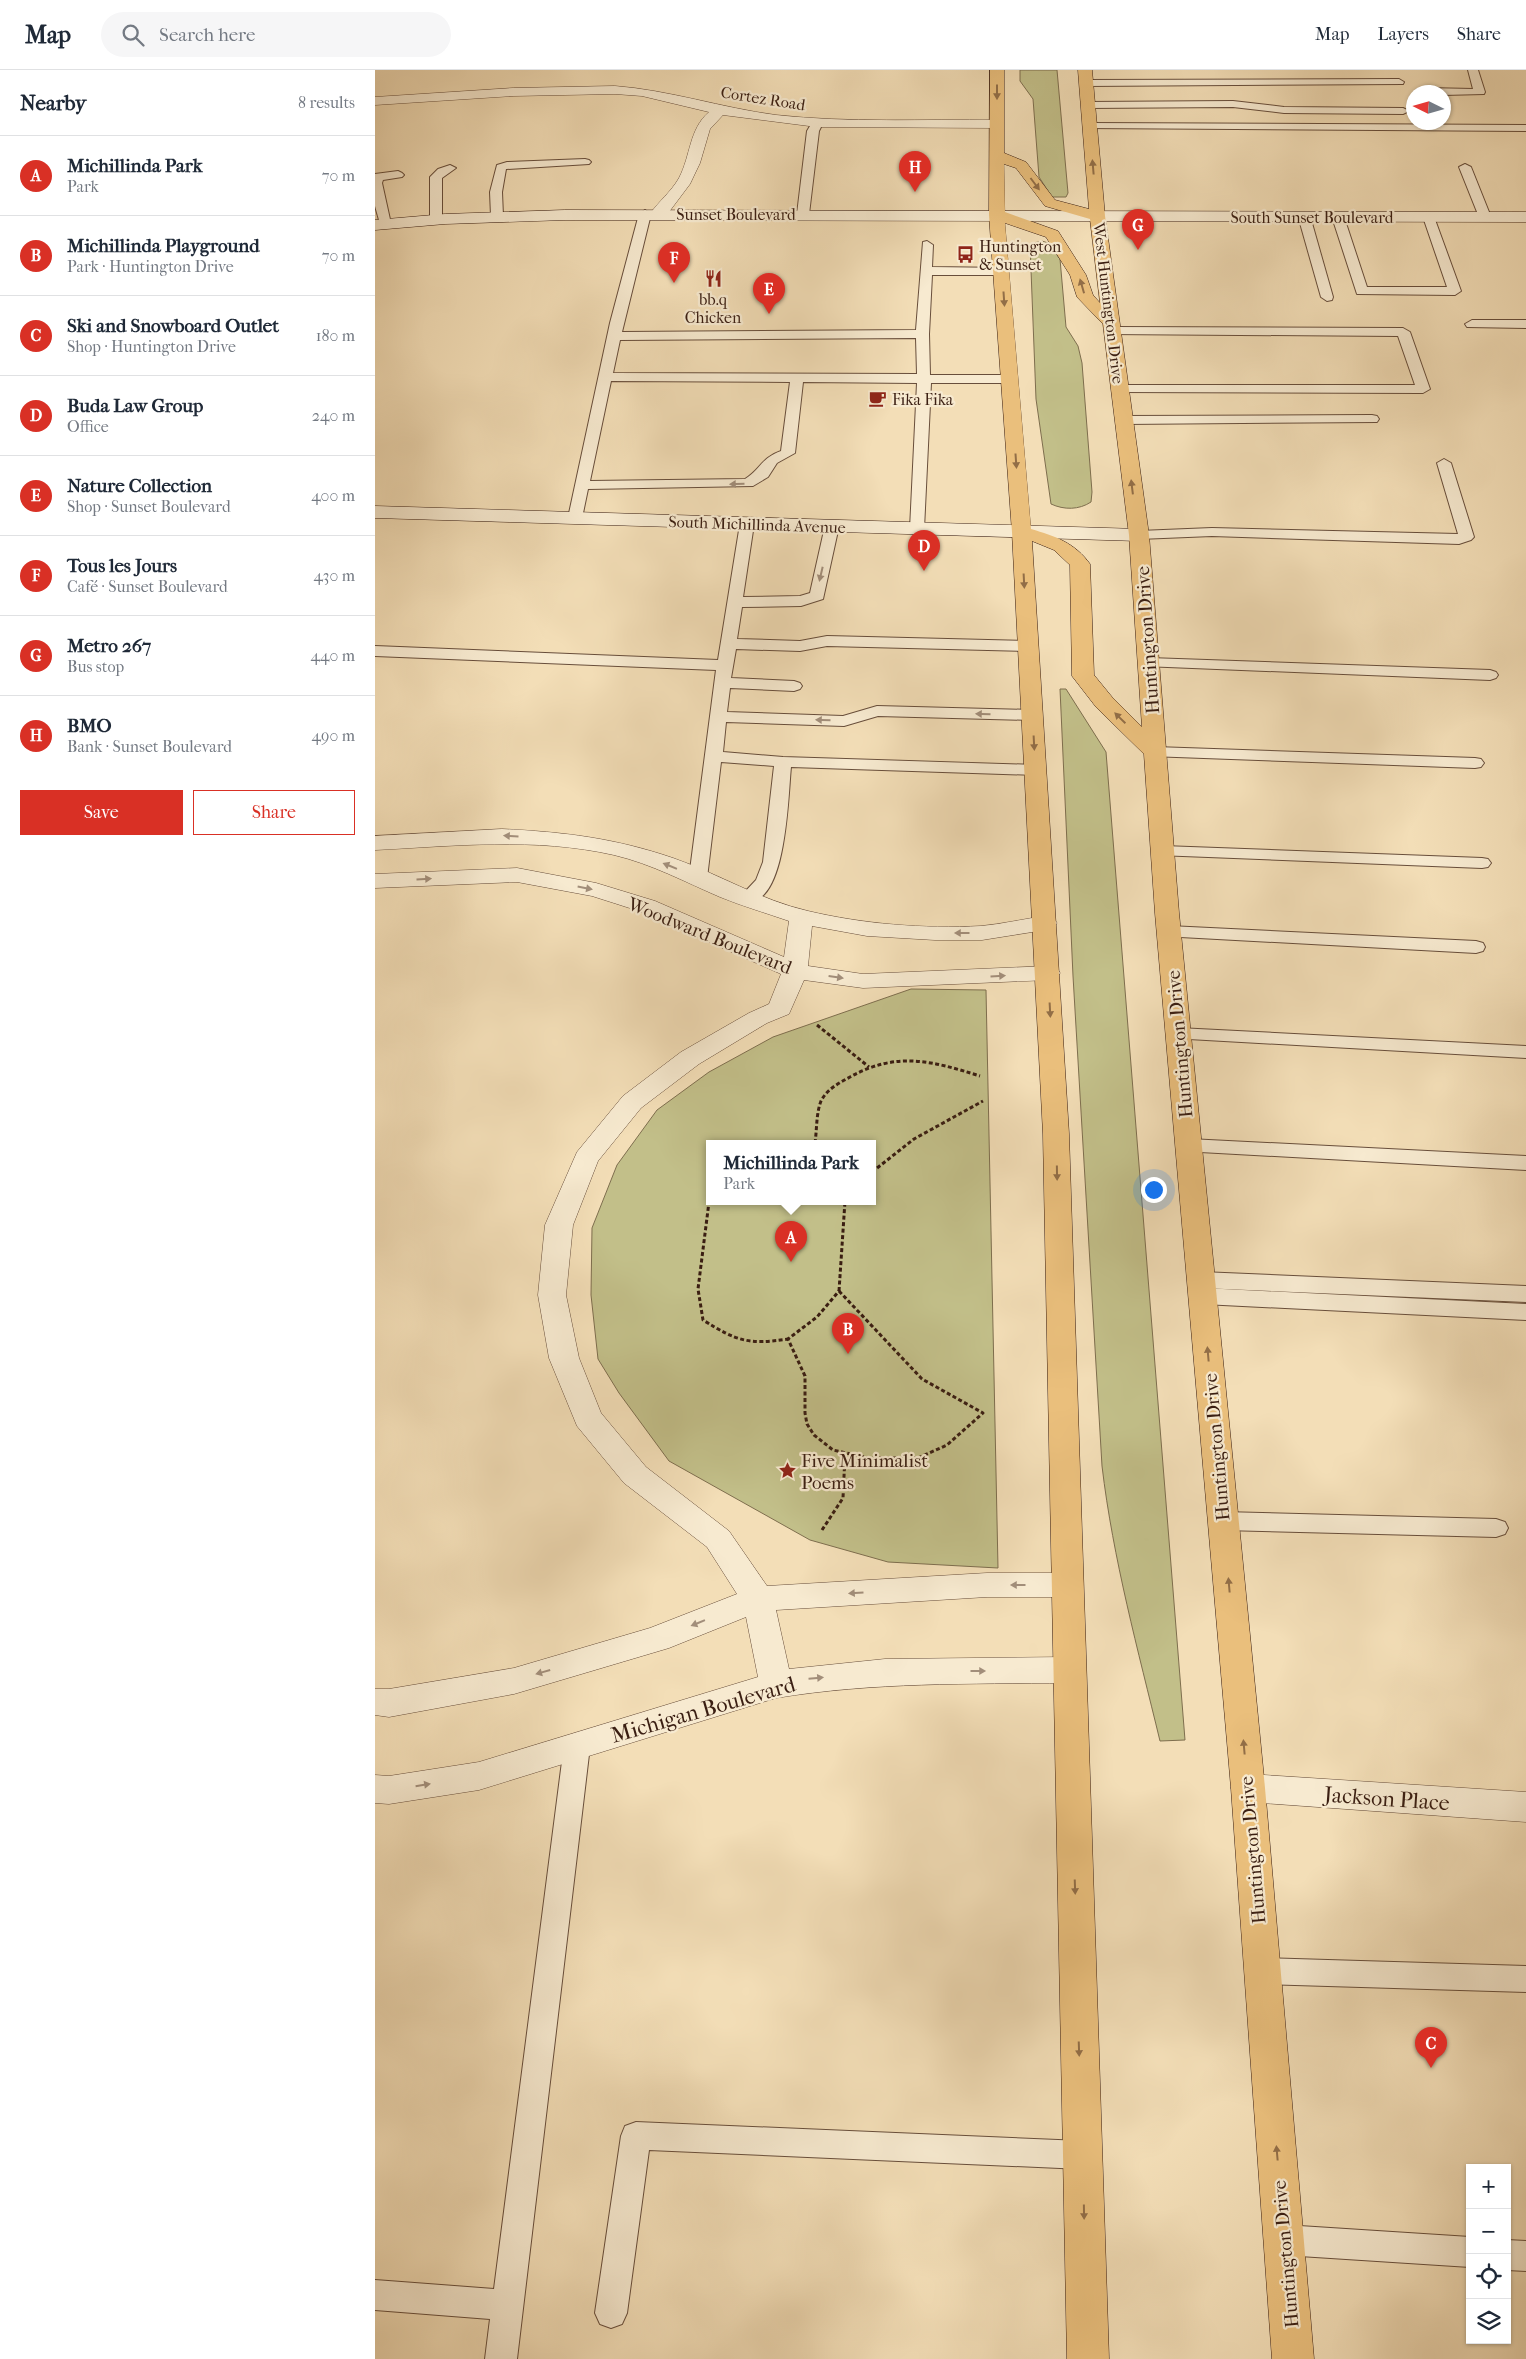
<!DOCTYPE html>
<meta charset="utf-8">
<style>
:root{--surface:#fff;--page:#f6f6f7;--text:#1f2937;--muted:#747a83;--line:#e0e1e3;--accent:#d93025}
body{margin:0;font-family:"IM FELL French Canon",serif;background:var(--page);color:var(--text)}
.controls{position:absolute;right:15px;bottom:15px;display:grid;overflow:hidden;border-radius:0px;box-shadow:0 1px 4px #0004}
.controls button{width:45px;height:45px;display:grid;place-items:center;padding:0;border:0;border-bottom:1px solid var(--line);background:var(--surface);color:var(--text);font:25px sans-serif}
.compass{position:absolute;left:1031px;top:15px;width:45px;height:45px;border-radius:50%;background:var(--surface);box-shadow:0 1px 4px #0004;rotate:275deg}
.you{position:absolute;left:778px;top:1119px;width:18px;height:18px;margin:-12px;border:4px solid #fff;border-radius:50%;background:#1a73e8;box-shadow:0 0 0 8px #1a73e833}
.badge{display:grid;place-items:center;width:32px;height:32px;border-radius:50%;background:var(--accent);color:#fff;font-size:16px;font-weight:700}
.pin{position:absolute;translate:-50% -41px;filter:drop-shadow(0 1px 2px #0008)}
.pin::after{content:'';position:absolute;top:26px;width:18px;height:15px;background:inherit;clip-path:polygon(0 0,100% 0,50% 100%)}
.popup{position:absolute;left:331px;top:1070px;width:170px;height:65px;box-sizing:border-box;display:grid;place-content:center;border-radius:0px;background:var(--surface);filter:drop-shadow(0 1px 4px #0005);font-size:16px;white-space:nowrap;color:var(--muted)}
.popup b{font-size:19px;color:var(--text)}
.popup::after{content:'';position:absolute;left:50%;top:100%;margin-left:-10px;border:10px solid transparent;border-top-color:var(--surface)}
.list{margin:0;padding:0;list-style:none}
h2{display:flex;justify-content:space-between;align-items:center;height:65px;margin:0;padding:0 20px;font-size:21px}
h2 small{font-size:16px;font-weight:400;color:var(--muted)}
.list li{display:grid;grid-template-columns:32px 1fr auto;gap:15px;align-items:center;box-sizing:border-box;height:80px;padding:0 20px;border-top:1px solid var(--line)}
.list b{display:block;font-size:19px;white-space:nowrap}
.list p{margin:0;font-size:16px;white-space:nowrap;color:var(--muted)}
.list em{font-size:16px;font-style:normal;color:var(--muted)}
.actions{display:flex;gap:10px;padding:15px 20px}
.actions a{flex:1;padding:11px 0;border:1px solid var(--accent);border-radius:0px;text-align:center;font-size:18px;color:var(--accent)}
.actions .main{background:var(--accent);color:#fff}
.icon{flex:none;width:28px;height:28px;fill:none;stroke:currentColor;stroke-width:2;stroke-linecap:round;stroke-linejoin:round}
.map{position:relative;flex:none;width:1151px;height:2289px;overflow:hidden}
header{display:flex;align-items:center;gap:30px;box-sizing:border-box;height:70px;padding:0 25px;background:var(--surface);border-bottom:1px solid var(--line)}
header strong{font-size:24px}
nav{display:flex;gap:28px;margin-inline-start:auto;font-size:18px}
.search{width:350px;height:45px;background:var(--page);display:flex;align-items:center;gap:12px;box-sizing:border-box;padding:0 18px;border-radius:28px;color:var(--muted);font-size:19px}
main{display:flex}
aside{flex:1;background:var(--surface)}
.map>svg:first-child{display:block}
.green{fill:#c2bf89;stroke:#7e6e4e;fill-rule:evenodd}
.lines{fill:none;stroke-linecap:round;stroke-linejoin:round}
.service-casing{stroke:#684e3b;stroke-width:2}
.minor-casing{stroke:#684e3b;stroke-width:1}
.secondary-casing{stroke:#3a1e12;stroke-width:1}
.primary-casing{stroke:#3a1e12;stroke-width:1}
.path{stroke:#3a1e12;stroke-width:3;stroke-dasharray:4 2.5;stroke-linecap:butt}
.service{fill:#f7ead0;fill-rule:evenodd}
.minor{fill:#f7ead0;fill-rule:evenodd}
.secondary{fill:#f7ead0;fill-rule:evenodd}
.primary{fill:#eabf7c;fill-rule:evenodd}
.oneway{fill:#926e47}
.oneway2{fill:#a28e7a}
.labels{text-anchor:middle;stroke-width:4.5;stroke-linejoin:round;paint-order:stroke}
.far-street-label{font-size:16px;fill:#3a1e12;stroke:#f7ead0}
.far-poi-label{font-size:16px;fill:#3a1e12;stroke:#f7ead0;text-anchor:start}
.street-label{font-size:19px;fill:#3a1e12;stroke:#f7ead0}
.poi-label{font-size:19px;fill:#3a1e12;stroke:#f7ead0;text-anchor:start}
.near-street-label{font-size:22px;fill:#3a1e12;stroke:#f7ead0}
</style>
<header>
<strong>Map</strong>
<div class="search"><svg class="icon" aria-label="search" viewBox="0 0 24 24"><circle cx="10" cy="10" r="6"/><path d="M15 15l6 6"/></svg>Search here</div>
<nav><a>Map</a><a>Layers</a><a>Share</a></nav>
</header>
<main>
<aside>
<h2>Nearby<small>8 results</small></h2>
<ul class="list">
<li><span class="badge">A</span><div><b>Michillinda Park</b><p>Park</p></div><em>70 m</em></li>
<li><span class="badge">B</span><div><b>Michillinda Playground</b><p>Park · Huntington Drive</p></div><em>70 m</em></li>
<li><span class="badge">C</span><div><b>Ski and Snowboard Outlet</b><p>Shop · Huntington Drive</p></div><em>180 m</em></li>
<li><span class="badge">D</span><div><b>Buda Law Group</b><p>Office</p></div><em>240 m</em></li>
<li><span class="badge">E</span><div><b>Nature Collection</b><p>Shop · Sunset Boulevard</p></div><em>400 m</em></li>
<li><span class="badge">F</span><div><b>Tous les Jours</b><p>Café · Sunset Boulevard</p></div><em>430 m</em></li>
<li><span class="badge">G</span><div><b>Metro 267</b><p>Bus stop</p></div><em>440 m</em></li>
<li><span class="badge">H</span><div><b>BMO</b><p>Bank · Sunset Boulevard</p></div><em>490 m</em></li>
</ul>
<div class="actions"><a class="main">Save</a><a>Share</a></div>
</aside>
<div class="map">
<svg width="1151" height="2289" viewBox="0 0 1151 2289">
<rect width="100%" height="100%" fill="#f3deb7"/>
<filter id="stains"><feTurbulence type="fractalNoise" baseFrequency=".004" numOctaves="4"/><feColorMatrix values="0 0 0 0 .2 0 0 0 0 .09 0 0 0 0 .02 0 0 0 .5 -.17"/></filter>
<radialGradient id="worn" r=".72"><stop offset=".6" stop-color="#630" stop-opacity="0"/><stop offset="1" stop-color="#630" stop-opacity=".3"/></radialGradient>
<g class="green">
<path d="M645,0H682L693,123L691,127H677L664,107L658,29L645,11Z"/>
<path d="M667,171L673,173L685,189L691,257L703,276L707,293L717,422L716,432C704,440 689,440 676,434L661,329L655,174Z"/>
<path d="M685,619H691L731,682L810,1670L785,1671C763,1580 738,1489 727,1396L698,906Z"/>
<path d="M536,919L611,920L623,1498L513,1492L435,1470L294,1391L244,1323L223,1289L216,1225L217,1158L242,1095L282,1040L334,1002L398,967ZM335,1073H497V1131H335Z"/>
</g>
<g class="lines">
<defs>
<g id="service">
<path d="M1093,0H1103L1110,22L1109,24L1068,25V22L1046,21L1051,18L1098,19Z"/>
<path d="M1024,9L1029,12L1028,14L711,16L706,13L711,10Z"/>
<path d="M858,31L909,37L1028,38L1034,41L1028,44L909,43L858,37L713,38L707,35L713,32Z"/>
<path d="M442,50L448,53L444,61L434,144L428,148L422,144L432,61L438,51Z"/>
<path d="M714,53L1151,55V61L710,58V54Z"/>
<path d="M210,89L214,90L216,92L214,94L131,99L127,122L128,146L122,150L116,146L115,122L122,95L132,92Z"/>
<path d="M1090,94L1096,97L1116,147L1114,150H1106L1104,147L1084,97Z"/>
<path d="M75,95L81,98L67,108V150L61,154L57,153L55,150V107L63,99Z"/>
<path d="M23,101L27,103L29,105L27,107L8,110L7,113L16,154L10,158L6,157L0,136V104Z"/>
<path d="M270,140L276,144L247,262L541,260L548,172L552,171L558,175L557,197L631,198L633,201L627,205H557L554,264L555,305H635L642,309L635,313H556L549,459L547,462H537L535,459L542,313L428,312L420,383L402,393L393,407L378,416L213,419L207,448L200,452L195,451L193,448L235,253L264,144ZM541,268L542,304L238,303L245,270ZM236,311L415,312L406,381C386,388 386,399 370,409L215,411Z"/>
<path d="M929,142L935,146L958,227L957,230L952,231L946,227L923,146Z"/>
<path d="M963,143L969,147L992,217H1072L1048,147L1050,144H1058L1086,221L1080,225L982,224L957,147Z"/>
<path d="M1097,250H1151V258L1092,257L1090,254Z"/>
<path d="M737,257L1028,258L1035,262L1055,319L1048,323L745,322L738,318L740,315H1040L1023,266L732,264L730,261Z"/>
<path d="M997,345L1002,346L1004,349L1002,352L749,354L742,350L749,346Z"/>
<path d="M1069,389L1076,393L1099,467L1096,470L1084,474L837,466L764,469L757,465L764,461L837,458L1083,464L1062,393Z"/>
<path d="M372,450L379,454L368,527L425,526L435,523L450,456L457,452L464,456L448,529L426,536L367,537L362,569L425,571L452,566L653,571L659,573L661,576L659,579L653,581L452,576L425,581L361,579L356,608L419,611L425,613L427,616L425,619L419,621L355,618L352,642L468,646L502,636L657,640L663,641L665,645L663,649L657,650L503,646L469,656L351,652L348,682L408,687L661,695L667,696L670,700L667,704L661,705L416,697C413,724 412,842 368,831L365,827L381,810L388,792L399,696L346,692L332,808L329,812H317L314,808L341,600L0,586V576L343,590L365,454Z"/>
<path d="M774,588L1115,600L1121,602L1123,605L1121,608L1115,610L768,596L766,593L768,590Z"/>
<path d="M780,677L1100,688L1106,689L1109,693L1106,697L1100,698L774,686L772,682L774,678Z"/>
<path d="M788,776L1107,788L1113,789L1116,793L1113,797L1107,798L782,785L779,781L782,777Z"/>
<path d="M794,856L1101,871L1108,873L1110,877L1108,881L1101,883L787,866L785,862L787,858Z"/>
<path d="M803,958L1151,976V988L796,968L793,964L796,960Z"/>
<path d="M814,1069L1151,1086V1100L807,1081L804,1076L807,1071Z"/>
<path d="M826,1202L1151,1216V1232L826,1218L818,1215L815,1210L818,1205Z"/>
<path d="M828,1218L1151,1234V1250L828,1234L820,1231L817,1226L820,1221Z"/>
<path d="M848,1442L1121,1449L1130,1452L1133,1458L1130,1464L1121,1467L848,1460L839,1457L836,1451L839,1445Z"/>
<path d="M202,1665L211,1668L215,1676L142,2289H110L115,2249L0,2240V2210L119,2219L189,1676L193,1668Z"/>
<path d="M887,1888L1151,1896V1922L887,1914L877,1910L873,1901L877,1892Z"/>
<path d="M261,2052L707,2071L718,2075L722,2085L718,2095L707,2099L274,2080L252,2243L247,2254L236,2258L225,2254L220,2243L246,2066L250,2056Z"/>
<path d="M909,2155L1095,2167V2197L909,2185L898,2180L894,2170L898,2160Z"/>
<path d="M1132,2170L1151,2171V2201L1132,2200Z"/>
</g>
<g id="minor">
<path d="M240,16C294,20 347,38 401,45C474,53 549,49 622,50L629,54L622,58L442,57L348,45L335,59L325,93L315,114L294,142L283,149L277,147L275,144C284,131 296,122 304,108C316,85 314,59 334,42L267,26L240,24L138,26L0,35V27L138,18Z"/>
<path d="M127,759C189,762 239,768 298,788C344,804 385,830 433,841C488,854 549,859 606,856C627,854 649,849 670,846L678,848L682,853L678,858L670,860L607,870H560L492,866L437,856L433,896L488,904L673,896L682,898L685,903L682,908L673,910L488,918L429,910L414,944L392,953L324,994L266,1038L223,1091L198,1155L191,1225L204,1288L226,1343L271,1397L354,1461L392,1516L612,1503H692L703,1506L708,1515L703,1524L692,1527H612L401,1540L414,1599L510,1589L693,1587L705,1591L709,1600L705,1609L693,1613C595,1614 498,1612 401,1628L104,1720L14,1734L0,1733V1705L14,1706L104,1692L383,1607L371,1547L294,1578L139,1624L14,1647L0,1645V1619H14L139,1598L275,1558L362,1524L332,1477L249,1413L202,1356L174,1288L163,1225L170,1155L202,1082L248,1026L306,982L374,943L394,934L406,904L264,841L217,826L142,812L0,818V804L142,798L221,813L280,831L409,887L414,851C391,843 367,836 345,827C310,812 277,794 239,785C160,767 80,776 0,780V766Z"/>
<path d="M873,1704L1151,1722V1752L873,1732L861,1728L856,1718L861,1708Z"/>
</g>
<g id="secondary">
<path d="M190,140L1151,142V152L190,150L70,154L0,160V150L70,144Z"/>
<path d="M0,436L764,459L771,461L774,465L771,469L764,471L0,448Z"/>
</g>
<path id="primary" d="M615,0H629V83L651,92L680,130L714,139L703,0H717L730,146L774,465L804,843L890,1718L939,2289H897L856,1718L780,843L769,684L721,637L697,606L695,495L679,480L657,471L694,1064L734,2289H692L668,1064L637,462L614,145ZM629,94L641,98L670,136L715,149L725,233L718,225L711,205L683,161L630,142ZM630,153L671,167L695,205L702,227L728,254L754,465L767,657L737,627L719,605L715,494C700,473 680,466 656,459Z"/>
</defs>
<use href="#service" class="service-casing"/>
<use href="#minor" class="minor-casing"/>
<use href="#secondary" class="secondary-casing"/>
<use href="#primary" class="primary-casing"/>
<g class="path">
<path d="M442,955L494,997"/>
<path d="M440,1073C442,1059 441,1044 446,1031C452,1019 464,1013 475,1007C522,981 557,991 605,1006"/>
<path d="M497,1102L539,1069L608,1031"/>
<path d="M335,1124L323,1219L328,1250C362,1271 372,1275 413,1269"/>
<path d="M464,1221L547,1309L608,1343L572,1375L543,1388H494L458,1380L439,1365L432,1354L430,1343V1306L413,1269L442,1247Z"/>
<path d="M464,1221L470,1131"/>
<path d="M447,1460L468,1428L470,1385"/>
</g>
<use href="#service" class="service"/>
<use href="#minor" class="minor"/>
<use href="#secondary" class="secondary"/>
<use href="#primary" class="primary"/>
</g>
<defs><path id="oneway-solid" d="M-6-.8H1V-3.2L6.5 0L1 3.2V.8H-6Z" transform="scale(1.25)"/></defs>
<g class="oneway">
<use href="#oneway-solid" transform="translate(622 22) rotate(90)"/>
<use href="#oneway-solid" transform="translate(718 97) rotate(-95)"/>
<use href="#oneway-solid" transform="translate(660 114) rotate(53)"/>
<use href="#oneway-solid" transform="translate(707 216) rotate(-106)"/>
<use href="#oneway-solid" transform="translate(629 229) rotate(86)"/>
<use href="#oneway-solid" transform="translate(641 391) rotate(86)"/>
<use href="#oneway-solid" transform="translate(757 417) rotate(-97)"/>
<use href="#oneway-solid" transform="translate(649 511) rotate(87)"/>
<use href="#oneway-solid" transform="translate(745 648) rotate(-136)"/>
<use href="#oneway-solid" transform="translate(659 673) rotate(87)"/>
<use href="#oneway-solid" transform="translate(675 940) rotate(87)"/>
<use href="#oneway-solid" transform="translate(682 1103) rotate(89)"/>
<use href="#oneway-solid" transform="translate(833 1284) rotate(-95)"/>
<use href="#oneway-solid" transform="translate(854 1515) rotate(-95)"/>
<use href="#oneway-solid" transform="translate(869 1677) rotate(-95)"/>
<use href="#oneway-solid" transform="translate(700 1817) rotate(88)"/>
<use href="#oneway-solid" transform="translate(704 1979) rotate(88)"/>
<use href="#oneway-solid" transform="translate(902 2083) rotate(-95)"/>
<use href="#oneway-solid" transform="translate(709 2142) rotate(89)"/>
</g>
<g class="oneway2">
<use href="#oneway-solid" transform="translate(362 414) rotate(178)"/>
<use href="#oneway-solid" transform="translate(446 504) rotate(103)"/>
<use href="#oneway-solid" transform="translate(608 644) rotate(-178)"/>
<use href="#oneway-solid" transform="translate(448 650) rotate(-178)"/>
<use href="#oneway-solid" transform="translate(136 766) rotate(-177)"/>
<use href="#oneway-solid" transform="translate(295 796) rotate(-158)"/>
<use href="#oneway-solid" transform="translate(49 809) rotate(-3)"/>
<use href="#oneway-solid" transform="translate(210 818) rotate(11)"/>
<use href="#oneway-solid" transform="translate(587 863) rotate(180)"/>
<use href="#oneway-solid" transform="translate(623 906) rotate(-4)"/>
<use href="#oneway-solid" transform="translate(461 907) rotate(8)"/>
<use href="#oneway-solid" transform="translate(643 1515) rotate(-180)"/>
<use href="#oneway-solid" transform="translate(481 1523) rotate(176)"/>
<use href="#oneway-solid" transform="translate(323 1553) rotate(158)"/>
<use href="#oneway-solid" transform="translate(603 1601)"/>
<use href="#oneway-solid" transform="translate(168 1602) rotate(164)"/>
<use href="#oneway-solid" transform="translate(441 1608) rotate(-5)"/>
<use href="#oneway-solid" transform="translate(48 1715) rotate(-9)"/>
</g>
<defs>
<symbol id="bus-bare" viewBox="-9 -9 18 18"><path d="M-5-6H5V4H4V6H2V4H-2V6H-4V4H-5ZM-3.5-4V0h7V-4ZM-3.5 1.2v1.5H-2V1.2ZM2 1.2v1.5H3.5V1.2Z" fill="#8f2418" stroke="#f7ead0" stroke-width="2.5" paint-order="stroke"/></symbol>
<symbol id="restaurant-bare" viewBox="-9 -9 18 18"><path d="M-5-6h1v4h1v-4h1v4h1v-4h1v5L-1.5 .5V6h-2V.5L-5-1ZM5-6V6H3V1.5H1.5Q1.5-4 5-6Z" fill="#8f2418" stroke="#f7ead0" stroke-width="2.5" paint-order="stroke"/></symbol>
<symbol id="cafe-bare" viewBox="-9 -9 18 18"><path d="M-5.5-4.5H6V0H3Q3 3.5 0 3.5H-2.5Q-5.5 3.5-5.5 0ZM3-3.2v2h1.7v-2ZM-6 4.5H4V6H-6Z" fill="#8f2418" stroke="#f7ead0" stroke-width="2.5" paint-order="stroke"/></symbol>
<symbol id="sight-bare" viewBox="-9 -9 18 18"><path d="M0-6L1.8-2.2L6-1.7L2.9 1.2L3.7 5.4L0 3.3L-3.7 5.4L-2.9 1.2L-6-1.7L-1.8-2.2Z" fill="#8f2418" stroke="#f7ead0" stroke-width="2.5" paint-order="stroke"/></symbol>
</defs>
<g fill-rule="evenodd">
<use href="#bus-bare" x="578" y="172" width="25" height="25"/>
<use href="#restaurant-bare" x="326" y="196" width="25" height="25"/>
<use href="#cafe-bare" x="490" y="316" width="25" height="25"/>
<use href="#sight-bare" x="400" y="1388" width="25" height="25"/>
</g>
<g class="labels">
<g class="far-street-label">
<text transform="translate(388 28) rotate(9)" y="6">Cortez Road</text>
<text x="361" y="150">Sunset Boulevard</text>
<text x="937" y="153">South Sunset Boulevard</text>
<text transform="translate(734 233) rotate(83)" y="6">West Huntington Drive</text>
<text transform="translate(382 454) rotate(2)" y="6">South Michillinda Avenue</text>
</g>
<g class="far-poi-label">
<text x="604" y="182">Huntington<tspan x="604" dy="18">&amp; Sunset</tspan></text>
<text x="338" y="235" text-anchor="middle">bb.q<tspan x="338" dy="18">Chicken</tspan></text>
<text x="517" y="335">Fika Fika</text>
</g>
<g class="street-label">
<text transform="translate(772 570) rotate(-94)" y="7">Huntington Drive</text>
<text transform="translate(335 865) rotate(22)" y="7">Woodward Boulevard</text>
<text transform="translate(804 974) rotate(-95)" y="7">Huntington Drive</text>
<text transform="translate(841 1377) rotate(-95)" y="7">Huntington Drive</text>
<text transform="translate(877 1780) rotate(-95)" y="7">Huntington Drive</text>
<text transform="translate(910 2184) rotate(-95)" y="7">Huntington Drive</text>
</g>
<g class="poi-label">
<text x="426" y="1397">Five Minimalist<tspan x="426" dy="22">Poems</tspan></text>
</g>
<g class="near-street-label">
<text transform="translate(328 1639) rotate(-16)" y="8">Michigan Boulevard</text>
<text transform="translate(1012 1728) rotate(4)" y="8">Jackson Place</text>
</g>
</g>
<rect width="100%" height="100%" filter="url(#stains)"/>
<rect width="100%" height="100%" fill="url(#worn)"/>
</svg>
<div class="controls">
<button>+</button>
<button>−</button>
<button><svg class="icon" aria-label="locate" viewBox="0 0 24 24"><circle cx="12" cy="12" r="6"/><path d="M12 2v4M12 18v4M2 12h4M18 12h4"/></svg></button>
<button><svg class="icon" aria-label="layers" viewBox="0 0 24 24"><path d="M12 4l9 5-9 5-9-5zM3 14l9 5 9-5"/></svg></button>
</div>
<svg class="compass" viewBox="-18 -18 36 36"><path d="M0-13l5 13h-10z" fill="#e53935"/><path d="M0 13l5-13h-10z" fill="#747a83"/></svg>
<div class="you"></div>
<div class="pin badge" style="left:416px;top:1192px">A</div>
<div class="popup"><b>Michillinda Park</b>Park</div>
<div class="pin badge" style="left:473px;top:1284px">B</div>
<div class="pin badge" style="left:1056px;top:1998px">C</div>
<div class="pin badge" style="left:549px;top:501px">D</div>
<div class="pin badge" style="left:394px;top:244px">E</div>
<div class="pin badge" style="left:299px;top:213px">F</div>
<div class="pin badge" style="left:763px;top:180px">G</div>
<div class="pin badge" style="left:540px;top:122px">H</div>
</div>
</main>
